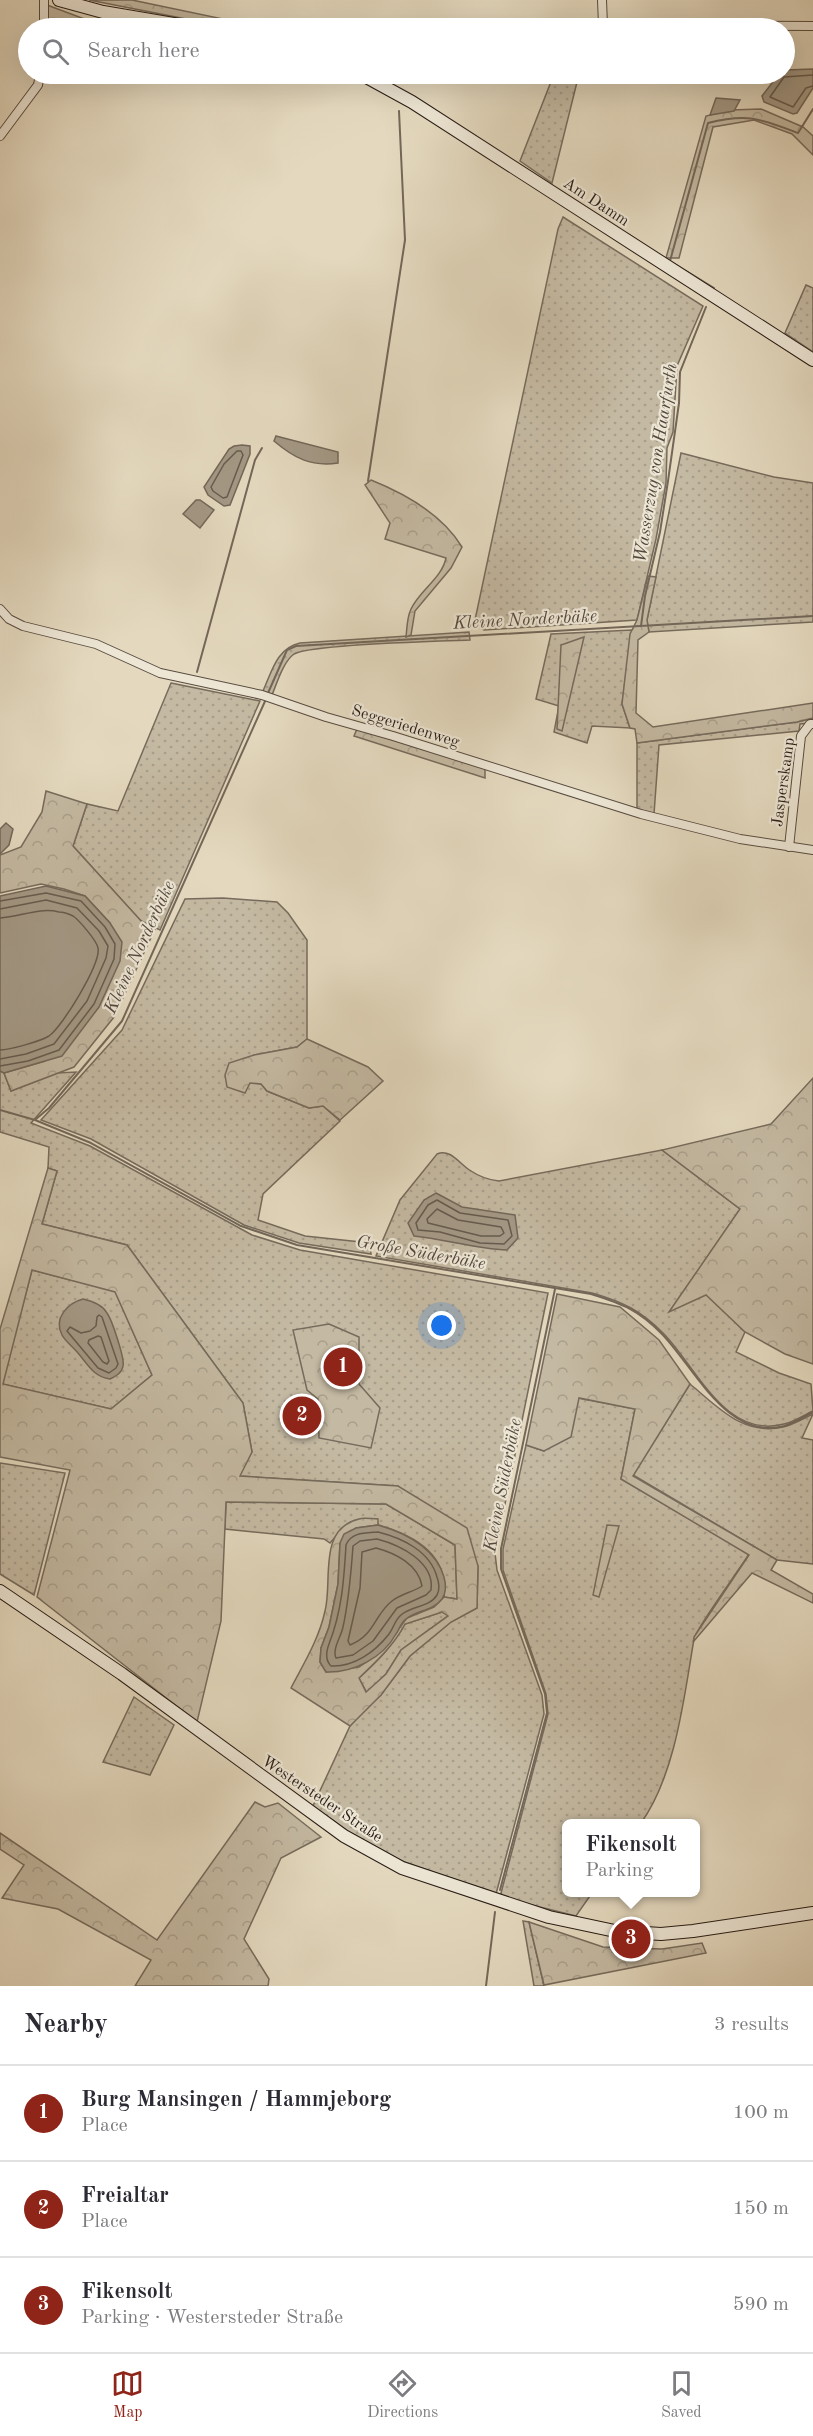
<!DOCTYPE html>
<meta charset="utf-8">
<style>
:root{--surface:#fff;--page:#f2f2f3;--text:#2b2b33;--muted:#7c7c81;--line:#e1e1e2;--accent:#8f2418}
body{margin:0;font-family:"Old Standard TT",serif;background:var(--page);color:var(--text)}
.you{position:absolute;left:442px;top:1326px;width:21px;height:21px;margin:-15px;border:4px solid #fff;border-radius:50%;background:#1a73e8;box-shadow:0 0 0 9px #1a73e833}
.badge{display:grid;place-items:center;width:39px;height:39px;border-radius:50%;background:var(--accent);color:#fff;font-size:20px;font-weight:700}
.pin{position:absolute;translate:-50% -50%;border:3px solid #fff;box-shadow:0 2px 6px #0006}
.popup{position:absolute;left:562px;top:1819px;width:138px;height:78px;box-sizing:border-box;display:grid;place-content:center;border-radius:9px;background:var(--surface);filter:drop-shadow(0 2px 4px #0005);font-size:20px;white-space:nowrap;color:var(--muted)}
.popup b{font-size:22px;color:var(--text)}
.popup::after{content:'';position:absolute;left:50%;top:100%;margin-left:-12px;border:12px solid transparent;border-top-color:var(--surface)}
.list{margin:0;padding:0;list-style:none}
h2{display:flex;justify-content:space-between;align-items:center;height:78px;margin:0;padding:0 24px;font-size:26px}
h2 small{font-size:20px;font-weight:400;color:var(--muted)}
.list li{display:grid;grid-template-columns:39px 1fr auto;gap:18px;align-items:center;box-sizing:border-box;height:96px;padding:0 24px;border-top:2px solid var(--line)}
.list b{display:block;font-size:22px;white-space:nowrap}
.list p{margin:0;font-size:20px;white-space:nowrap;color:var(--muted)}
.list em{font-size:20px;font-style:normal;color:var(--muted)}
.icon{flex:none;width:33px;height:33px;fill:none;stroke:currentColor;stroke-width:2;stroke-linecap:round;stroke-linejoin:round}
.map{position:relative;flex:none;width:813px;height:1986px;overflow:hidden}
.search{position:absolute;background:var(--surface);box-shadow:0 6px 24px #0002;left:18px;right:18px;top:18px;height:66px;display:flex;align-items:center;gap:15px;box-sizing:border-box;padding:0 21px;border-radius:33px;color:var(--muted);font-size:22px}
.sheet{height:366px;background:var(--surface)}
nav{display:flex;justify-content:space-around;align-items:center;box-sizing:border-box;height:84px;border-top:2px solid var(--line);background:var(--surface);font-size:16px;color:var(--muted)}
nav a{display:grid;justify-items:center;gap:3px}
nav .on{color:var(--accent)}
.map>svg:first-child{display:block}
.grass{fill:url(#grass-dots);stroke:#766b5c;stroke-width:1.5}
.forest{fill:url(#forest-crowns);stroke:#766b5c;stroke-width:1.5;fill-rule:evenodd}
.water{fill:#a49986;stroke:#736759;stroke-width:1.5}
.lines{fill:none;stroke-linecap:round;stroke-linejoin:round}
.shore{stroke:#665b4e;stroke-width:1.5}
.stream{stroke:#736759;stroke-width:2}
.street-casing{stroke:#584c40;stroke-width:10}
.secondary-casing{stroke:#291d16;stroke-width:14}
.street{stroke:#ede6d5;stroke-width:8}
.secondary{stroke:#ede6d5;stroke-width:12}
.labels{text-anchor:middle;stroke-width:4.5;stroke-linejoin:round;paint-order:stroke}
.street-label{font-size:16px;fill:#291d16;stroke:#ede6d5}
.water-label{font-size:18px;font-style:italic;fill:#54483d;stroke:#ede6d5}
</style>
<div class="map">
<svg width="813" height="1986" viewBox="0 0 813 1986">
<defs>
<pattern id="grass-dots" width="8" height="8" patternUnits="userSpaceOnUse" patternTransform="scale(1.5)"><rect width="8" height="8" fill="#c4b9a2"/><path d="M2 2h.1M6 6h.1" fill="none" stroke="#a89f8b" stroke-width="1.8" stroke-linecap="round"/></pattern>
<pattern id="forest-crowns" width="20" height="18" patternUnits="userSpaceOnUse" patternTransform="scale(1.5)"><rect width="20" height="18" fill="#c4b9a2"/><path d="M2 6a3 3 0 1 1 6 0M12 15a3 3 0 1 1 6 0" fill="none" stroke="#a89f8b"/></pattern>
</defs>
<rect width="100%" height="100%" fill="#e4d9bf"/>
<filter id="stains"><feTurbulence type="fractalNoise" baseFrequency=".00333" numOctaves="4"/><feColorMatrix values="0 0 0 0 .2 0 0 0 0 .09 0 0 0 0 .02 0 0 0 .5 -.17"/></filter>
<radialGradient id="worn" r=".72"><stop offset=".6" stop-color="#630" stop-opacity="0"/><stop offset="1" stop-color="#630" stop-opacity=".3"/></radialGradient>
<g class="grass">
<path d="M554,74H579L552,183L520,161Z"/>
<path d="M563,217L703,306L677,366L673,432L667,448L666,483L656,539L637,620L484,630L476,625L475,620L558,229Z"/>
<path d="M806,285L813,288V352L785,333Z"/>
<path d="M681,453L774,477L813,483V622L649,632L647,620Z"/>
<path d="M632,630L622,704L630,728L592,726L587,743L554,732L559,706L536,699L551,634Z"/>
<path d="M469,632L470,640C442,641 310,644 294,654C283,662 277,683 272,695L263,691C272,671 277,648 300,643Z"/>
<path d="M171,683L260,701L160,930L141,921L73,846L87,804L118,811Z"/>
<path d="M813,718V723L800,724L799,731L659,745L654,814L637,809V743L797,722Z"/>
<path d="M223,898L277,902L288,913L307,940V1039L297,1047L254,1055L250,1083L261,1084L267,1091L309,1108L323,1106L340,1121L263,1194L258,1220L305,1236L370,1243L371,1254L299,1243L244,1225L91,1139L41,1120L122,1030L185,899Z"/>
<path d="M0,1071L4,1073L11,1091L57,1073L76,1072L31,1123L90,1146L252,1235L300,1250L548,1293L495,1553L497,1570L542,1695L544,1714L496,1894L402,1861L370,1847L312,1808L350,1726L360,1714L381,1695L410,1656L451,1622L477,1608L478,1566L398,1486L239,1476L252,1452L243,1403L127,1245L42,1224L57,1171L48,1168L49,1147L0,1132Z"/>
<path d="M662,1150L740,1209L670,1311L706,1294L745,1332L736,1352L779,1373L811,1384L813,1411C804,1415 794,1422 784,1424C725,1440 696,1366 663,1333C640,1310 623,1302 592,1293L376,1256L400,1200L437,1154C451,1148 460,1165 471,1171C480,1177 489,1180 499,1181Z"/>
<path d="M32,1270L115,1291L152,1375L111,1409L2,1384Z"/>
<path d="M690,1384C718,1407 743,1436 783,1427C793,1425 804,1418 813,1414L802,1438L813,1440V1564L777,1560L633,1475Z"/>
<path d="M578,1398L635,1409L621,1479L749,1554C740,1569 696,1628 694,1639C684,1697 676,1774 641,1823L566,1824V1892L592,1893L576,1916L500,1897L548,1714L546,1694L503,1570V1549L526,1445L544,1451Z"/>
<path d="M0,1463L65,1473L34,1595L0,1574Z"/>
<path d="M226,1502L386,1504L455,1545L457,1599L444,1597C449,1555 414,1535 378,1525L377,1519L345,1526L330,1543L324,1539L225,1529Z"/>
<path d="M442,1612L449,1615L401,1650L386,1674L367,1693L359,1678C376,1662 394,1645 405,1624Z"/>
<path d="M134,1697L174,1725L150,1775L103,1762Z"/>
<path d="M523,1921L529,1922L544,1986H534Z"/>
</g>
<g class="forest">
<path d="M89,0H132L223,19L222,26Z"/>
<path d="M47,5L90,21L84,28H47Z"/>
<path d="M761,109L803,127L813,136V155L792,134L754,120L713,127L679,258H666L706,116L730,110Z"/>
<path d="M371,480C406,494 442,514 462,547L451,568L415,611L411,635L406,637C407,628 407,617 411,609C420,590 442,578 446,558L385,539L390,523L365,485Z"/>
<path d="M648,576L656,577L647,620L649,632L638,640L636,713L653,727L813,703V718L797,722L637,743L635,729L630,728L622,704L630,634L637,620Z"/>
<path d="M584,637L562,731L557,729L561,645Z"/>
<path d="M357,729L485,768V778L354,736Z"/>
<path d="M46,791L87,804L73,846L141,921L155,929L114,1017L74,1067L11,1091L4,1073L45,1061L110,923L85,896L64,889L41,884L0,893V855L21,847L42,812Z"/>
<path d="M307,1039L368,1067L383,1081L340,1120L323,1106L309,1108L267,1091L261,1084L250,1083L245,1093L227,1087L225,1075L229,1063L254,1055L297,1047Z"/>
<path d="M813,1078V1364L785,1354L745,1332L706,1295L669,1312L740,1209L662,1150L771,1124Z"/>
<path d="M48,1168L57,1171L42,1224L127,1245L243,1403L252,1452L240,1476L398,1486L467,1528L478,1566L477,1608L451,1622L410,1656L381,1695L350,1726L291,1688C304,1663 319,1639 325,1611C333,1581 317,1529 359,1519C364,1517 372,1519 378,1519V1525L356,1528L340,1543L338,1584L329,1627L321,1648L320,1662L326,1672L359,1667L382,1651L407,1618L434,1607L444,1597L457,1599L455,1545L386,1504L226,1502L221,1621L197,1722L37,1597L70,1470L0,1457V1329ZM32,1270L115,1292L152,1375L111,1409L3,1384ZM442,1612L448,1616L401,1650L386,1674L366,1692L359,1678C376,1662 394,1645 405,1624Z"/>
<path d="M557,1294L620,1307L659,1340L690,1384L633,1476L777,1560L771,1570L813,1594V1603L752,1573L694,1641V1637L749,1555L621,1479L635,1409L579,1398L571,1437L544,1451L526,1445Z"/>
<path d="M329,1324L359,1337V1384L380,1408L371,1448L319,1438L318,1399L307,1390L293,1330Z"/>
<path d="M607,1525L619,1526L599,1597L593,1595Z"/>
<path d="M255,1802L265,1807L278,1803L321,1837L281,1858L244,1939L269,1979L268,1986H135L151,1960L58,1909L2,1898L24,1865L0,1849V1833L157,1940Z"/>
<path d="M529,1922L603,1947L662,1949L702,1943L706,1953L544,1985Z"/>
</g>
<g class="water">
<path d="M813,69V88L797,113L793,114L764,102L762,96L779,74H784L785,70Z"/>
<path d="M716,98L740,100L734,111L710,115Z"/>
<path d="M276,436L338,452V463C311,467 294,458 274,441Z"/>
<path d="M242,445L250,446V454L230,505L224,506L208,495L204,487L229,449L234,446Z"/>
<path d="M196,500H200L214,510L200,528L183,514Z"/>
<path d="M6,823L13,829L9,845L0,854V829Z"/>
<path d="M46,886L85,896L110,923L122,942L120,961L99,1007L62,1056L4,1073L0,1071V896Z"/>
<path d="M436,1193L462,1207L515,1215L518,1238L507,1250C475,1249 445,1239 414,1236L408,1223L424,1200Z"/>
<path d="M83,1299C92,1301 102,1304 107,1313C112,1320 125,1359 123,1366C122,1373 116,1376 110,1379C94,1377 88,1365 78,1353C73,1347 65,1341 62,1335C53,1318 68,1303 83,1299Z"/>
<path d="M378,1525C406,1533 435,1547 444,1577C446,1584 446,1593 442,1599C433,1611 417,1610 406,1619C400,1623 400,1629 396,1634C383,1658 353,1673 326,1672L320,1662L321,1648L329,1627L338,1584L340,1543L344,1534L356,1528Z"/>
</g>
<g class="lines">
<g class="shore">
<path d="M813,75L784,77L770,97L793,107L806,88L813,86"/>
<path d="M237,451H241L243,455L227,497L223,498L213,491L211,487L224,464Z"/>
<path d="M0,901L46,893L81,901L105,927L115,944L114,959L94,1004L59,1050L28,1061L0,1066"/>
<path d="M0,909L46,900L77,908L99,931L108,946L106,958L87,1001L54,1044L26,1054L0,1059"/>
<path d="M0,918C20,917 39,907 59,912C63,912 69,914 73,916C79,920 97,941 98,948C101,964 62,1027 49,1036C41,1041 10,1050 0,1050"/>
<path d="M437,1200L460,1213L508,1220L512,1236L504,1244L480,1243L440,1232L418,1230L416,1223L428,1205Z"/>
<path d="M437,1209L458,1220L501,1227L504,1233L500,1236H481L428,1223L427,1219Z"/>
<path d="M99,1315L102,1317L118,1364L116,1368L109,1373L98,1368L67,1331L70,1327L81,1333L90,1331L96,1326L97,1317Z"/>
<path d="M98,1336L101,1337L109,1361L107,1364L103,1362L88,1343L89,1340Z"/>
<path d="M378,1532C402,1538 430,1551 437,1577C439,1582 440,1590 437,1595C430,1607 411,1606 401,1615C395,1620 394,1627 389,1634C375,1652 354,1667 331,1666C325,1660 326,1652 329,1644C342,1611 344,1579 346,1545C351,1532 366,1533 378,1532Z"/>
<path d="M377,1539C400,1545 435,1562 431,1590L426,1595L397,1608L373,1641L353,1655L336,1658C332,1649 341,1637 343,1627C349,1600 351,1574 353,1546L360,1541Z"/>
<path d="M376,1548C395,1553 418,1564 422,1586C413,1592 401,1594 392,1601C374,1615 375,1635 350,1645L348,1641L360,1588L362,1552Z"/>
</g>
<g class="stream">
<path d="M714,288L670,261L708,123C748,113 761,119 798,133L813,109"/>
<path d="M368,481L405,240L399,111"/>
<path d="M641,626L645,596L660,532L668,481L679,403L680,372L706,307"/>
<path d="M197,672L255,460L262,448"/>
<path d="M268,693L287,650L296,646L813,616"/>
<path d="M0,1110L35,1120L91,1143L241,1226L297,1245L591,1294C623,1304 639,1310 662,1334C695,1368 727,1441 784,1426C794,1423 804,1417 813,1412"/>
<path d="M36,1119L49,1108L122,1021L266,699"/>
<path d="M500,1890L547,1713L545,1694L501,1569V1549L555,1289"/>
<path d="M486,1986L495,1912"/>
</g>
<defs>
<g id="street">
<path d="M602,0L603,25"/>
<path d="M44,28V0"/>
<path d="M276,28L285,24L813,26"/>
<path d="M0,136L38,85L40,74"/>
<path d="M0,609L9,619L23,626L96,644L160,673L262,695L326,717L393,736L641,814L740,839L813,850"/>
<path d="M789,847L801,736L810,724H813"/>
</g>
<g id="secondary">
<path d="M59,0L103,12L197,28"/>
<path d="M361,74L412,102L813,360"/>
<path d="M0,1591L122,1674L344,1836L402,1868L549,1917L615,1931L661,1934L693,1931L813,1913"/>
</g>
</defs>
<use href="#street" class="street-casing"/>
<use href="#secondary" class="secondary-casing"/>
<use href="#street" class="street"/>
<use href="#secondary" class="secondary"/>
</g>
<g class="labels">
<g class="street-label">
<text transform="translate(597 201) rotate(33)" y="6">Am Damm</text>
<text transform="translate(406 725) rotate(17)" y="6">Seggeriedenweg</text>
<text transform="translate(782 782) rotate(-82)" y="6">Jasperskamp</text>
<text transform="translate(323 1798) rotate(34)" y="6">Westersteder Straße</text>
</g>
<g class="water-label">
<text transform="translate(655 463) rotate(-81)" y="6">Wasserzug von Haarfurth</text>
<text transform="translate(525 619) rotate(-3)" y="6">Kleine Norderbäke</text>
<text transform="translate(139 947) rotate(-65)" y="6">Kleine Norderbäke</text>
<text transform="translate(421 1252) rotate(10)" y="6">Große Süderbäke</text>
<text transform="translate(502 1485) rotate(-79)" y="6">Kleine Süderbäke</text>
</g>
</g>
<rect width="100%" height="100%" filter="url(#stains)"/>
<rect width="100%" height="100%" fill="url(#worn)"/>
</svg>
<div class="you"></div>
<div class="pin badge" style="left:343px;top:1367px">1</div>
<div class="pin badge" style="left:302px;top:1416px">2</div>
<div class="pin badge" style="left:631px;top:1939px">3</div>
<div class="popup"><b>Fikensolt</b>Parking</div>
<div class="search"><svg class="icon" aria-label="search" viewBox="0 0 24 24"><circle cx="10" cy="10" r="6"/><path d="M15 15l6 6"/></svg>Search here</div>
</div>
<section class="sheet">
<h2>Nearby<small>3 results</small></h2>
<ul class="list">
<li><span class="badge">1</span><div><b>Burg Mansingen / Hammjeborg</b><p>Place</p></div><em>100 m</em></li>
<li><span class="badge">2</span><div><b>Freialtar</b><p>Place</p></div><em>150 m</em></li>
<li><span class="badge">3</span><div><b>Fikensolt</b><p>Parking · Westersteder Straße</p></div><em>590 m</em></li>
</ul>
</section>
<nav>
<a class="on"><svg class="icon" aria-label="map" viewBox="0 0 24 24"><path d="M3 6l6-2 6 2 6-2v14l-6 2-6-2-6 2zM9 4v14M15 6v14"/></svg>Map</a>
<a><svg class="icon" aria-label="directions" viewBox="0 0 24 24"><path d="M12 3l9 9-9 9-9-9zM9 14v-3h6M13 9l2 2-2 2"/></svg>Directions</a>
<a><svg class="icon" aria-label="saved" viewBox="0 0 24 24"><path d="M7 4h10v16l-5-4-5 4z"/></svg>Saved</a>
</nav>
